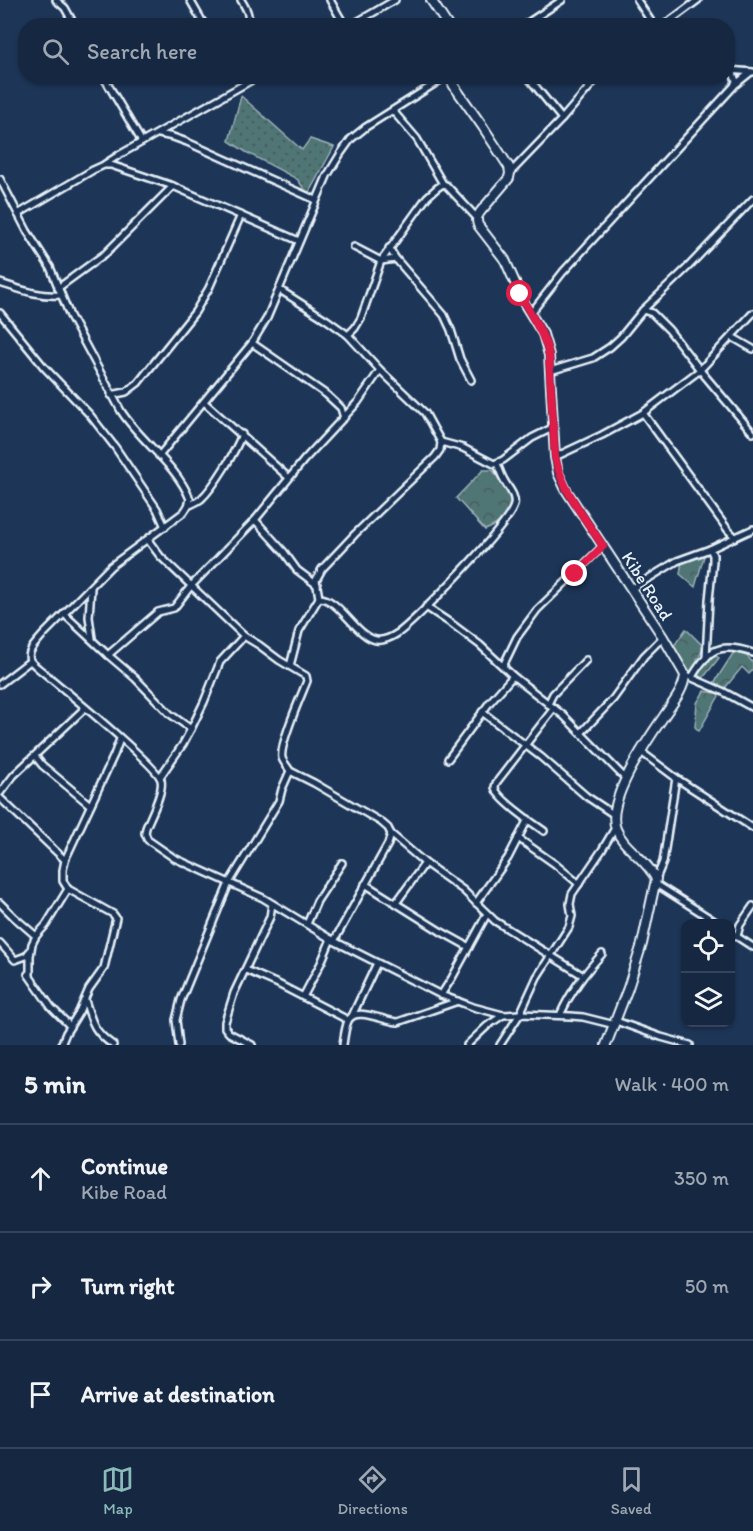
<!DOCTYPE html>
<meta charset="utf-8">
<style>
:root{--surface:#162841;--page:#23344c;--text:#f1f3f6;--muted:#9ea6b1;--line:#35445a;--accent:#8bbbb9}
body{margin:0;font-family:Itim,sans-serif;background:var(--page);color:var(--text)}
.controls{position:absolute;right:18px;bottom:18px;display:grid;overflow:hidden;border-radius:12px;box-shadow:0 2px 4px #0004}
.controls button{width:54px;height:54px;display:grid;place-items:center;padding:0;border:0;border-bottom:2px solid var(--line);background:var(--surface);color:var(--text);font:30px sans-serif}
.stop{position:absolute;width:18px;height:18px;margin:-14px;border:4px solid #e11d48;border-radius:50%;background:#fff}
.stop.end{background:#e11d48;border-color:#fff;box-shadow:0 2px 6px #0008}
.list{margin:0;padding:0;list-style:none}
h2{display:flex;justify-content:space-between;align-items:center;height:78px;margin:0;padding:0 24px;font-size:26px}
h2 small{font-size:20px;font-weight:400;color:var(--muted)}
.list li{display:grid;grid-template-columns:39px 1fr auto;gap:18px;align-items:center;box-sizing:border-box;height:108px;padding:0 24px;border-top:2px solid var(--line)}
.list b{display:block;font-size:22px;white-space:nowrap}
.list p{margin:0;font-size:20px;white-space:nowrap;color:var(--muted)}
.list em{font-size:20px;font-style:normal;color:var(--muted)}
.icon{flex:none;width:33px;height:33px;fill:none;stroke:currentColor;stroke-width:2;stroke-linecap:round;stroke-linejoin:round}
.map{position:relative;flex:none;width:753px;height:1045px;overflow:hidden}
.search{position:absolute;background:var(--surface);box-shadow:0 2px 4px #0004;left:18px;right:18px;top:18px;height:66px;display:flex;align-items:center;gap:15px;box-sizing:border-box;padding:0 21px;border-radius:24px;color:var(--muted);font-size:22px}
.sheet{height:402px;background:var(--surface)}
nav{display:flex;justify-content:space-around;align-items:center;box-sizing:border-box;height:84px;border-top:2px solid var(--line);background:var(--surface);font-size:16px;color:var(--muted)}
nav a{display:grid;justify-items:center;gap:3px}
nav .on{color:var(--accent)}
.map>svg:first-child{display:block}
.grass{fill:url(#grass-dots);stroke:#9cb2b6;stroke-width:1.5}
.forest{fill:url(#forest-crowns);stroke:#9cb2b6;stroke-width:1.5}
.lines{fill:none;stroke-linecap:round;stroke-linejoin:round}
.street-casing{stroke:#e8f1f8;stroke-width:10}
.secondary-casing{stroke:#e8f1f8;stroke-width:12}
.street{stroke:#1d3557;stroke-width:5}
.secondary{stroke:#1d3557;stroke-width:8}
.route{stroke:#e11d48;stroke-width:8}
.labels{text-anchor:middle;stroke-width:4.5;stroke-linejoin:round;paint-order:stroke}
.street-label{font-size:18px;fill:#e8f1f8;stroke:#1d3557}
</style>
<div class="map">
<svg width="753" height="1045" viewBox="0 0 753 1045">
<defs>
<pattern id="grass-dots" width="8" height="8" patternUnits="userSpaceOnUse" patternTransform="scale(1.5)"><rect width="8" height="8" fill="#507475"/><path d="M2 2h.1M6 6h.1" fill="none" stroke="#4a5c5d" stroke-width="1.8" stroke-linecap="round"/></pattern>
<pattern id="forest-crowns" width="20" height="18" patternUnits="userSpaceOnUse" patternTransform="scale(1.5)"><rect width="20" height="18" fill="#507475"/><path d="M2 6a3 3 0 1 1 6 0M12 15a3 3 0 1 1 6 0" fill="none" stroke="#4a5c5d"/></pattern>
</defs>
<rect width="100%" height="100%" fill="#1d3557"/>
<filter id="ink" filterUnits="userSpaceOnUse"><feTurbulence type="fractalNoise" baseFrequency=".0167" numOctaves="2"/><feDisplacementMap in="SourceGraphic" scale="12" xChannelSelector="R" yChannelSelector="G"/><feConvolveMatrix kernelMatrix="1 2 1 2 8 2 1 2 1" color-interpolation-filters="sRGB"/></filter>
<g filter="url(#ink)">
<path class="grass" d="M241,96L302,150L310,139L334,147L308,194L297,179L246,152L229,141Z"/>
<g class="forest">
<path d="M483,470H493L513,502C505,517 501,524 485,530L456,498Z"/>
<path d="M705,553L695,587L680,574L682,561Z"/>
<path d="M686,629L704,647L697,660L703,666L713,654L719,658L703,678L687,672L671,650Z"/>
<path d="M734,652L747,656L753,663V670L749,674L742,667L725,688L714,683Z"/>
<path d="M704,691L720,694L699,731L695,727L697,703Z"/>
</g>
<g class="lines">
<defs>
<g id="street">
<path d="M56,0L65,8L75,26"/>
<path d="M190,0L205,26"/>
<path d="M241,0C246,8 251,16 247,26"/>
<path d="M330,0L345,26"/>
<path d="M637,0L654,26"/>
<path d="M350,26L395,0"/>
<path d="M523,26L562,0"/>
<path d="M663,26L698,0"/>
<path d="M728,70L753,72"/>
<path d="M103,76L142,142"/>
<path d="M527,76L562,119"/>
<path d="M736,84L751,72"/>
<path d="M393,111L417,139L443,184"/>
<path d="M159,134L173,137L187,142L316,200"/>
<path d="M105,164L119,155L259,76"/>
<path d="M510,173L562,119L599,76"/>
<path d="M0,179L27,231L50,267L70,316L121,411C141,442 176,464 190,499L188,506L184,512L111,566L42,636C37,642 26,652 30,660C32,664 36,666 38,668C56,683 158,766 161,780C164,792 150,817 146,828L145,833L148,840L174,858L263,898L334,941L441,995L473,1007L503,1015L520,1014L571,1016L583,1017L615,1025"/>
<path d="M18,214L93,170L104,165H111L173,186L299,241"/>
<path d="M354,247L381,261L396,259"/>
<path d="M389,248L396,259L444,315L451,330L460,359L471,380"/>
<path d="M0,283C19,289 40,297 60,295"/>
<path d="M58,288L106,253L173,186"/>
<path d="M280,290L327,320L348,335L380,370L425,413L441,442L440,450L435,457L355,534L322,569L316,580L319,598"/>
<path d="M643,310L652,313L669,330L700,370L753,433"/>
<path d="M0,313L44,367L90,415L115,447L157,509L165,527"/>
<path d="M531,313L563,272L734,86L736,81L732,70"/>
<path d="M348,335L355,328L361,318L381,261L427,197L437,188L443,184L446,185L477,218"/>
<path d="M732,337L753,349"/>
<path d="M252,343L327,395L341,408L344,418"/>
<path d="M550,371L593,358L610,347L621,337L643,310L687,268L753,199"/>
<path d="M111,395L126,392L138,383L195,312L209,288L241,215"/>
<path d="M204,402L288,477"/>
<path d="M643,413L728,530L735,537"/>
<path d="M441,442L463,448L494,464L503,460L532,438L552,428"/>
<path d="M159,456L252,343L267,318L327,176L341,153L351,139L366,127L447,76"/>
<path d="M555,457L602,435L643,413L700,370L753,313"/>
<path d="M188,506C192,504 197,502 201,499C214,487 236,451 242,434"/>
<path d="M255,520L284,552L297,570L317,585"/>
<path d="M148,540L160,556L180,575L244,636L259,645L279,660L306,676L307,681C301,696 279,745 282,758C283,762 288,767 290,771L282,789L279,801L229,883L181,1000L176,1020L179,1045"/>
<path d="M91,588L89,617L92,638"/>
<path d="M631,589L677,561L710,549L753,529"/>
<path d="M426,607L452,624L480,645L513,676L564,716L626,779"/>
<path d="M64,614L108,655L135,678L170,714L191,729"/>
<path d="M108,655L158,612L174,608L191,586L255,520L304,460L358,402L380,370"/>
<path d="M706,658L709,600L713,561V555L710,549"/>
<path d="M290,666L299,631L319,598C338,597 357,637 376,640C383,641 392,637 398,633C417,620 510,524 514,505C516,495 508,488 504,480C501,475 499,469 497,463"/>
<path d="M503,666L517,637L537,610L603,546"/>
<path d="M690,677L722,691L753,708"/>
<path d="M692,677C709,648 720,642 753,653"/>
<path d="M0,684L30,661"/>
<path d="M548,704L553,694L586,660"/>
<path d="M482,712L541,757L586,796L613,814"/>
<path d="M582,732L613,699L644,656L663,637"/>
<path d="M640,751L676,778L753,828"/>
<path d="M35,756L42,765L90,805"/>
<path d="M448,759L490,702L513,676"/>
<path d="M290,771L314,783L381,822L388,828L391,834L425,863L463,890L495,921L582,975"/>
<path d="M160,777L183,744L191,729L204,702L220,662L244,636"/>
<path d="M0,793L14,775L85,708"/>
<path d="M0,798L65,860"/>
<path d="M544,831C535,825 495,797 495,787C495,786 496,784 496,783L554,708"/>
<path d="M518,838L555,864L579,884"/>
<path d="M656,879L663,862L676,778"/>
<path d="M365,884L440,931L469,947"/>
<path d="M656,884L719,924"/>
<path d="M0,903L14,917L36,936"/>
<path d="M396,903L425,863"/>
<path d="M476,903L508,858L528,819"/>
<path d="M307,924L317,901L342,863"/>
<path d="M730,932L753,947"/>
<path d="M737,936L740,925L753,906"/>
<path d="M334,941L388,844L391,834"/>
<path d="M0,943L15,960L26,956L29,952"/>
<path d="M246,970L278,984L348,1020"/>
<path d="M28,974L51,1007L70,1026"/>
<path d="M30,976V956L32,944L36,936L46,925L68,889"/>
<path d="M441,995L452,978L487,914"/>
<path d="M303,997L321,963L331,939"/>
<path d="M85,1000C92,1022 93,1031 113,1045"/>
<path d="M560,1015C571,991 584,974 602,954"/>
<path d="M352,1016L377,963"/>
<path d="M616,1021L661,1037L690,1045"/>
<path d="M61,1045L66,1033L79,1012L89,989L104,968L116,918L113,914L68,889L63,881V870L65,860L114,755L120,739"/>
<path d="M252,1045L229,1033L225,1028V1022L234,993L270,917L272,904"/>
<path d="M343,1045C344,1037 345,1028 348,1021C355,1005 385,1022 398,1022L458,1001"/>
<path d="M467,1045L487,1026L503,1015"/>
<path d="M500,1045L520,1014L537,977L569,927L572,916L570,904L572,894L602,850L615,828"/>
</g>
<g id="secondary">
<path d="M431,0L448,26"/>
<path d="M453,76L452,82L454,86L483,127L509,167L510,173L509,178L481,211C477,216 476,219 478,225L505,260L524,303L543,334L549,355L555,457L558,473L566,490L663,637L685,675C684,690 672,704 664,716C648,739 605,801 616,829C624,849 646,858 656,879L642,944L628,988L606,1045"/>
</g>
</defs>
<use href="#street" class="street-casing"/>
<use href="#secondary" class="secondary-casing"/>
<use href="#street" class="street"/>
<use href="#secondary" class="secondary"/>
</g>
</g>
<g class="lines" filter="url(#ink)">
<path class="route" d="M520,294C530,315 544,332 549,355L555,457C563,491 584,517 603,546L575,574"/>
</g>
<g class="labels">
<g class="street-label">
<text transform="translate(647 586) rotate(57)" y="6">Kibe Road</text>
</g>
</g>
</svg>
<div class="controls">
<button><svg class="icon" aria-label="locate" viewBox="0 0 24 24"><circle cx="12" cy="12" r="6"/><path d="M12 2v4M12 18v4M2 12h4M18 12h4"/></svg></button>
<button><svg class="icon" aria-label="layers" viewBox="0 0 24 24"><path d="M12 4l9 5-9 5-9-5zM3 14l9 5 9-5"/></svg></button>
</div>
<div class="stop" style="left:520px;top:294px"></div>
<div class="stop end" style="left:575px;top:574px"></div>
<div class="search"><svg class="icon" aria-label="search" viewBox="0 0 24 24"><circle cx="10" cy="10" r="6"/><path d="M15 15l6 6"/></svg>Search here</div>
</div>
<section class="sheet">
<h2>5 min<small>Walk · 400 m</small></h2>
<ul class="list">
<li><svg class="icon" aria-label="ahead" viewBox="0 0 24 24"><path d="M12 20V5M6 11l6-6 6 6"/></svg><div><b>Continue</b><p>Kibe Road</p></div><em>350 m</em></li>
<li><svg class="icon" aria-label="right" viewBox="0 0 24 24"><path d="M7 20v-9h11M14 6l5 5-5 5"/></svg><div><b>Turn right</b></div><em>50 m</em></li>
<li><svg class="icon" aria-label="arrive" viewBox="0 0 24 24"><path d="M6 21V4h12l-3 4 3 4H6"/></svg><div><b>Arrive at destination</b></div></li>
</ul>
</section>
<nav>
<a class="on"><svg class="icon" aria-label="map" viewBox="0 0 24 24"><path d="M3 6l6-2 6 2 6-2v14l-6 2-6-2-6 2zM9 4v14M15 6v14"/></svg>Map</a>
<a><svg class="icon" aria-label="directions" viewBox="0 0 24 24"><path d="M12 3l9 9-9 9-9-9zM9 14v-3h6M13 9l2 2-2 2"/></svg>Directions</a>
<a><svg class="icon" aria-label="saved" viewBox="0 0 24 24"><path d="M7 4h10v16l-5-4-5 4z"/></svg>Saved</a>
</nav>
